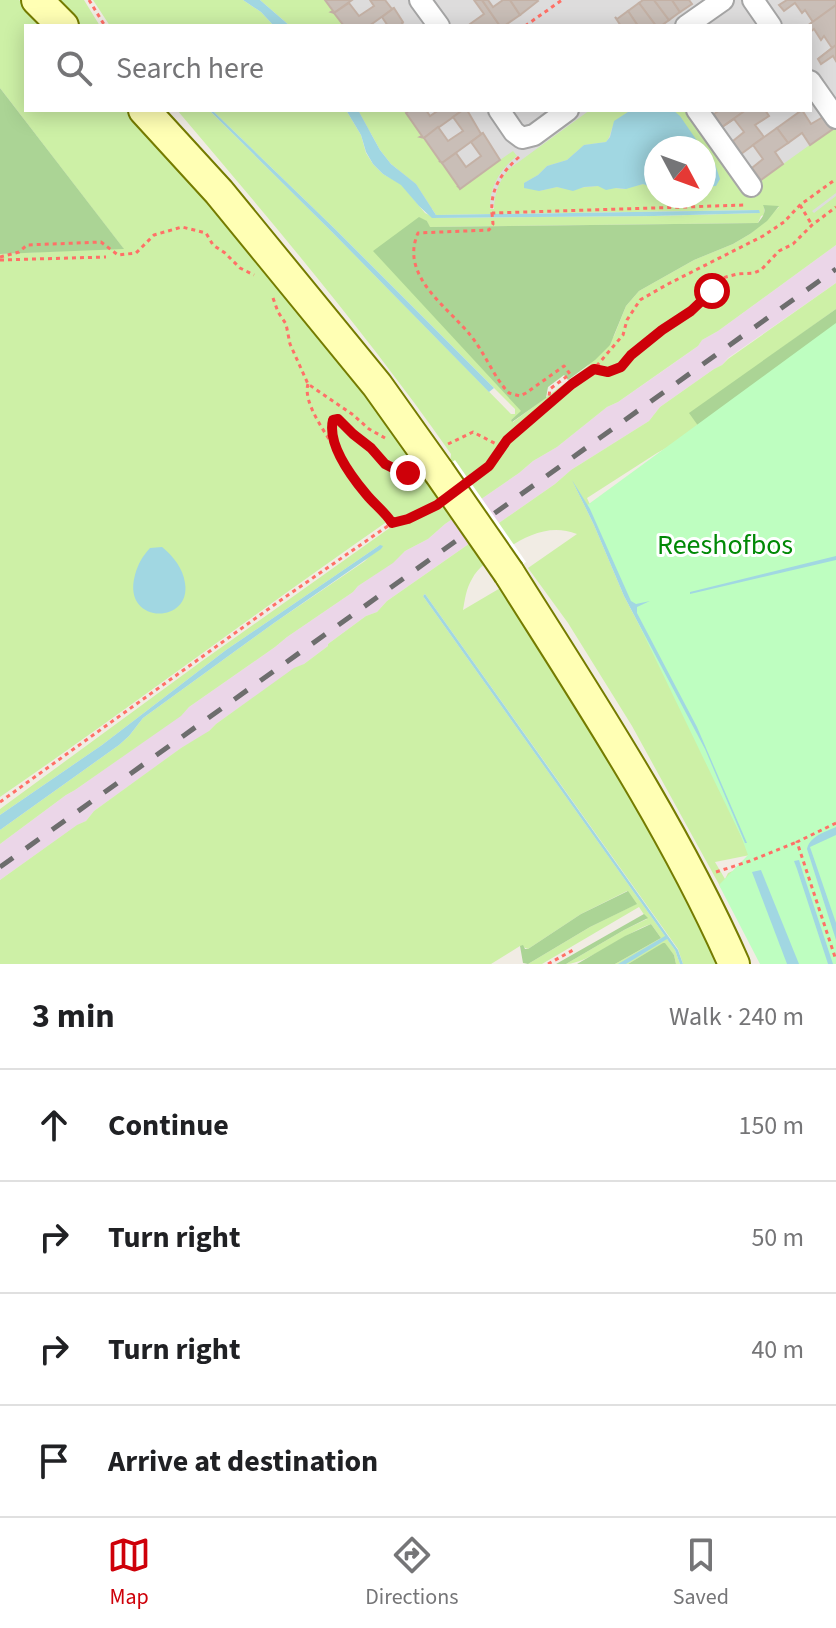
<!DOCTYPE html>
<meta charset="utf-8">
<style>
:root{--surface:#fff;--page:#f2f2f2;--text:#202124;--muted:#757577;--line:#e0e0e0;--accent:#ce0009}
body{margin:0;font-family:"Source Sans 3",sans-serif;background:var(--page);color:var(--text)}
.compass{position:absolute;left:644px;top:136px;width:72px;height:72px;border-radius:50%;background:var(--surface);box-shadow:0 4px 20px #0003;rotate:131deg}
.stop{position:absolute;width:24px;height:24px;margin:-18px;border:6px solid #ce0009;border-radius:50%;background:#fff}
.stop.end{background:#ce0009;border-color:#fff;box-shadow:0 2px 8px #0008}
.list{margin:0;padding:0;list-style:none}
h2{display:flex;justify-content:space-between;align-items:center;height:104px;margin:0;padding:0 32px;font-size:34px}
h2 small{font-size:26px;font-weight:400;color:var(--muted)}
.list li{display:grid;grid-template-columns:52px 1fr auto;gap:24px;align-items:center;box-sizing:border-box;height:112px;padding:0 32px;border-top:2px solid var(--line)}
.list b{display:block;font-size:30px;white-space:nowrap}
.list em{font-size:26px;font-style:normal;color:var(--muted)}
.icon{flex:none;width:44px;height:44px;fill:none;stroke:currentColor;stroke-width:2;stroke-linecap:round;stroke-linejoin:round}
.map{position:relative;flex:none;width:836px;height:964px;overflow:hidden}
.search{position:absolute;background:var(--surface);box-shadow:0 4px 20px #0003;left:24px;right:24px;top:24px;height:88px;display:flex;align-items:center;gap:20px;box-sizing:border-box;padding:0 28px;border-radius:0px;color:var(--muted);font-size:30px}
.sheet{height:552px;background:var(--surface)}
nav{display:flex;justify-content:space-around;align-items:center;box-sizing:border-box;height:112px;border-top:2px solid var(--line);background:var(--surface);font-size:22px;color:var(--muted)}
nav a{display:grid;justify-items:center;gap:4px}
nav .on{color:var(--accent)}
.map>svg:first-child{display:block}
.residential{fill:#dddcdc;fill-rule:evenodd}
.industrial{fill:#ebd6e8}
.grass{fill:#cdf0a6;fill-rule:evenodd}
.forest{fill:#abd495}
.park{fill:#befec0}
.water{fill:#a1d7e2}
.pier{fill:#fff}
.building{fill:#c9beb7;stroke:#c4b1a5;stroke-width:2}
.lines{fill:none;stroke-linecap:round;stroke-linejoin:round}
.minor-casing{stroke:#a6a6a6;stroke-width:24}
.secondary-casing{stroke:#757c00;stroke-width:34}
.path{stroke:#ff7067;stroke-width:3;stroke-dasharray:4 4;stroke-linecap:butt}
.minor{stroke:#fff;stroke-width:20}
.secondary{stroke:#ffffb4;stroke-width:30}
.rail{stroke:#6d6d6d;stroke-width:5;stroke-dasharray:16 16;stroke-linecap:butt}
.secondary-bridge-casing{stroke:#757c00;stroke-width:34;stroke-linecap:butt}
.secondary-bridge{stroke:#ffffb4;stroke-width:30}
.route{stroke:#ce0009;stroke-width:10}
.labels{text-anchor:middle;stroke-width:6;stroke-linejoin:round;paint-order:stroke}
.park-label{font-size:28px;fill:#018906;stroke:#fff}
</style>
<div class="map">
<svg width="836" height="964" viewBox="0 0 836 964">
<rect width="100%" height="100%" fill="#f1ece4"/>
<path class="residential" d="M274,0H836V245L788,205L492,207L427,209L354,110H810V26H293ZM656,148H704V196H656Z"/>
<path class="industrial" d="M836,245V283L728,358L722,365L714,369L660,407L649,421L571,470L555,484L387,601L377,612L366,616L328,644V646L304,664L294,669L216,724L206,734L181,748L151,770L94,811L86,821L76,826L0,880V844L66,795L75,790L180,716L189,707L275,647L287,637L353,592L358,586L392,563L405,551L428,539L445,524L519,473L533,461L557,447L607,407L618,402L664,370L698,346L702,340L718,331Z"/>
<g class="grass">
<path d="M0,0H19L50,26H26V110H131L461,480L157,110H167L303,272L450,463L451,454C367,334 272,222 177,110H209L332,232L511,414H515V409L335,229L212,110H346L361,135L366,153L373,164L383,174L401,184L425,213L435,218L654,216L760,213L758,210L436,215L416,184L391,164L380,150L358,110H404L460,188L513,151L517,156C500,169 489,188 490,209H494C494,194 499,181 509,169L590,110H631C625,115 616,118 613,126C610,132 611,136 606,142L584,145L567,160L547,166L538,175L524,183L539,191L557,187L566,189L598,186L623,189L643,184L656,189V196H704V187L713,186L715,164L686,127L679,116L673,110H690L734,171L730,175L743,193L836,126V193L812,211L814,213L836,196V245L718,331L702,340L698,346L618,402L607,407L557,447L533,461L519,473L445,524L428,539L405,551L393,563L358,586L353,592L287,637L275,647L189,707L181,716L75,790L66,795L0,844V830L119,745L129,736L143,718L274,623L365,561L380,545L226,650L102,745L0,815V809L202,661L391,527L410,520L443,503L439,498L440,500C426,512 406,517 388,521C258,611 131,707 0,797V254L123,248L0,88ZM764,206L779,207L750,234L733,244L694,260L639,291L626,306L614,336L588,366L513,422L511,420L522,411L374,251L427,221L429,227L758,223L761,216L764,215Z"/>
<path d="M53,0H84L100,26H77Z"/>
<path d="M93,0H243L261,12L274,26H110Z"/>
<path d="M260,0H325L344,26H290Z"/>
<path d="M836,283V309L690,414L720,419L657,453L587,498L750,855L715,862L725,879L728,873L740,868L836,964L721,888L632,726L568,623L528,568L577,534C548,523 524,537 500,553C489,561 478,567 472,579C466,589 465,599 463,610L502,587L625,777L722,964H683L678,949L425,594L423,596L675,950L680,964H676L674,955L664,943L628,964H615L661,938L651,924C626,932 588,964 566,964L624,930L647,919L639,907L542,964H528L590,927L636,904L627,891L581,914L528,949L520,946L491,964H0V880L77,825L86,821L94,811L181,748L209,731L216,724L294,668L304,664L328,646V644L366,616L377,612L387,601L555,484L571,470L649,421L660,407L714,369L722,365L728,359ZM573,482L600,531L645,636L624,596L594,525Z"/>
</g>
<g class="forest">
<path d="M0,88L124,249L0,254Z"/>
<path d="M763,205L779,206L767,221L750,234L733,244L694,260L639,291L626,306L610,345L595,360L568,380L564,375L548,387L546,398L512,422L511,420L521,411L373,251L419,217L427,221L430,227L758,223C762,217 767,213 763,205Z"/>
<path d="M836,309V328L699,427L689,413Z"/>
<path d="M628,891L637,904L590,927L528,964L523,963L520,946L523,945L525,949H528L581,914Z"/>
<path d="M644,914L648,918L624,930L566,964H556Z"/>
<path d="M651,924L661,938L615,964H577L625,936Z"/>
<path d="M663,943H665L674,955L676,964H628Z"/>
</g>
<path class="park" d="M836,323V964H760L719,885L748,855L741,836L629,604L586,506Z"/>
<g class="water">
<path d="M243,0H260L290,26H274L261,12Z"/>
<path d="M209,110H212L335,229L494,388L489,392L332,232Z"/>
<path d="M346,110H358L380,150L391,164L416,184L436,215L759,210L760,213L654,216L432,218L419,206L401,185L383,174L373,164L366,152L361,135Z"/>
<path d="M631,110H673L680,116L702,148H656V189L643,184L626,189L616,188L606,190L598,186L584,187L573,191L557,187L539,191L524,188V183L538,175L547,166L567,160L584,145L606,142L610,137L614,121Z"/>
<path d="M704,150L715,164L720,179L716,186L704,187Z"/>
<path d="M572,480L590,509L631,601L636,604L650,601L637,607V613L697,727L747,843H745L705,749L624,596L594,525Z"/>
<path d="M380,545L383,546L381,549L274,623L143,718L129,736L119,745L0,830V815L102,745L226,650Z"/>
<path d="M162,547C173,556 183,568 185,583C192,625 121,625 135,575C138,564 142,557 150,548Z"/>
<path d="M836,556V560L690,594V592Z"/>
<path d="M425,594L678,950L683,964H680L675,950L667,939L626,964H618L665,936L423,596Z"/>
<path d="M836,827V835L810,847L836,923V940L807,849C810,836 825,832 836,827Z"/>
<path d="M799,860L803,873L833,964H828L797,869L794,861Z"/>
<path d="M761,870L799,964H787L752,872Z"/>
</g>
<path class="pier" d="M455,460L526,562L498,581L428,480Z"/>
<g class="building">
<path d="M325,0H352L334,13L331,12L333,11Z"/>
<path d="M370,0H385L392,9L394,8L369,26H344L334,13L349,3L359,16L374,6Z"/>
<path d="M474,0H482L500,26H471L470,24L484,14Z"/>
<path d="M482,0H488L493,7L503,0H510L520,15L504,26H500Z"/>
<path d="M510,0H537L538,1L520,15Z"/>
<path d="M643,0H654L669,20L661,26H656L639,3Z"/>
<path d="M654,0H672L680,12L669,20Z"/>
<path d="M672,0H689L692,4L680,12Z"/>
<path d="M787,0H836V5L813,22L805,10L802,13L795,3L784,11L779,5Z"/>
<path d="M639,3L656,26H638L628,11Z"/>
<path d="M836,5V45L818,59L832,48L824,36L821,40L814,29L810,32V26H807Z"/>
<path d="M394,8L403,22L402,23L404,26H388L382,17Z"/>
<path d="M628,11L638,26H621L615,17L617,19Z"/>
<path d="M836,45V61L833,56L821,64L818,59Z"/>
<path d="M410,110H426L430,116L439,110H463L424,138L420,137L422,136L406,113Z"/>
<path d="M463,110H467L481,134L483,133L442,163L440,161L439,162L440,161L424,138L438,127L448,141L463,131L453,117Z"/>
<path d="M720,110H744L745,111L722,127L714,114Z"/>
<path d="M746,110H765L769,116L755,125L764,137L741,154L733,141L744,132L734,119L722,127Z"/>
<path d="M802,110L811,124L823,117L833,129L810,145L802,133L788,143L777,128Z"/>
<path d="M777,128L788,143L775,152L783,164L761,180L752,168L763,159L753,145Z"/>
<path d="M483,133L500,160L460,189L458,186L457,187L458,186L442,163L456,153L466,167L481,156L471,142Z"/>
</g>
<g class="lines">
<defs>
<g id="minor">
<path d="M420,0L439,26"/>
<path d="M753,0L771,26"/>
<path d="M686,26L723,0"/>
<path d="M810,81L836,118"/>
<path d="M499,110L514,132L522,138L534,135L568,110"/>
<path d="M697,110L751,186"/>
</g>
<g id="secondary">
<path d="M37,0L63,26"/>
<path d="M144,110L219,192L377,385L439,472"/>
<path d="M509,573C589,700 673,826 734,964"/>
</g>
</defs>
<use href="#minor" class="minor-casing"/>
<use href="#secondary" class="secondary-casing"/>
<g class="path">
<path d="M89,0L105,26"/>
<path d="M525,26L562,0"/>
<path d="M519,157C502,172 490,189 492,213L747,205"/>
<path d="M800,205L812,225"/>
<path d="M492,213L493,224L489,230L418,233C399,276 448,307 471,336C485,353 494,378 509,393L520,396L526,393L564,366L570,374L550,389L548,404"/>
<path d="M0,257L19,252L27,245L101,242L118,255L136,253L154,235L182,227L206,233L213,245L225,253L240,268L254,275"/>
<path d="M0,260L106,257"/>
<path d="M273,298L278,312L286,324L290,344L308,384L352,414L369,429L385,438"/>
<path d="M594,369L608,372L621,367L631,355L662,330L699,305L712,291L715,280L737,274L754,273L761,270L779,251L793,244L812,225L836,207"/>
<path d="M308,384C303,401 322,428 331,442"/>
<path d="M448,444L473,432L502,447"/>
<path d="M473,478L489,466L507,440L572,384L594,369L623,335L627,320L640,300L668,284L763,236L784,222L800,205L836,179"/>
<path d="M392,523C385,511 374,504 366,494C351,476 327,445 333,420L338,419L353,434L371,448L385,464L403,473H408L411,470"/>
<path d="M0,802L281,600L392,523L408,519L434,506"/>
<path d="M836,823L797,842L836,960"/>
<path d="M716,872L750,861L797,842"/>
<path d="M548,964L575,949"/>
</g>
<use href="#minor" class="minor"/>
<use href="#secondary" class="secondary"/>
<path class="rail" d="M0,867L836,269"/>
<defs>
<path id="secondary-bridge" d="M439,472L509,573"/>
</defs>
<use href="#secondary-bridge" class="secondary-bridge-casing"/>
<use href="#secondary-bridge" class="secondary-bridge"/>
</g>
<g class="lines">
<path class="route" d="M408,473H403L385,464L371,448L353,434L338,419L333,420C327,444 351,476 366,494C374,504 385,512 392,523L408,519L437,505L489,466L507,440L572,384L594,369L608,372L621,367L631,355L662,330L691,311L712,291"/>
</g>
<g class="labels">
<g class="park-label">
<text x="725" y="554">Reeshofbos</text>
</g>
</g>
</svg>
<svg class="compass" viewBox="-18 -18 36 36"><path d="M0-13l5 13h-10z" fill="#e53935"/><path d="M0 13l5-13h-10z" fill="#757577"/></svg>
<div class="stop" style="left:712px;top:291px"></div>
<div class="stop end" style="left:408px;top:473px"></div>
<div class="search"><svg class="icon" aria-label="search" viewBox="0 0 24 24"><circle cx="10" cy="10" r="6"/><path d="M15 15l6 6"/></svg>Search here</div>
</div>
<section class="sheet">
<h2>3 min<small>Walk · 240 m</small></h2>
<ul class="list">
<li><svg class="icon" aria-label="ahead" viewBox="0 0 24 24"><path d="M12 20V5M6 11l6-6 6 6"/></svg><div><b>Continue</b></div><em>150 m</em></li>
<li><svg class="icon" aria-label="right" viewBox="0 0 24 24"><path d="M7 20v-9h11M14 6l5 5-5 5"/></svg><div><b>Turn right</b></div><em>50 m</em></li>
<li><svg class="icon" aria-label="right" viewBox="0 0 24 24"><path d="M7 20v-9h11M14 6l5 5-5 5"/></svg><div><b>Turn right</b></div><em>40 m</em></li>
<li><svg class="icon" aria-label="arrive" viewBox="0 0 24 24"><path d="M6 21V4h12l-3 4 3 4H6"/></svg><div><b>Arrive at destination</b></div></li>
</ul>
</section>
<nav>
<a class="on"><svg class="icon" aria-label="map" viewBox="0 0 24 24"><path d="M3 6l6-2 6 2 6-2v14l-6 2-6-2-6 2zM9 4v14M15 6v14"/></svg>Map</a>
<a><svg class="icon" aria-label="directions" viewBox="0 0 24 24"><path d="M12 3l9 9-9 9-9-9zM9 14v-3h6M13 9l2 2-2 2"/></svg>Directions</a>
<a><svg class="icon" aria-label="saved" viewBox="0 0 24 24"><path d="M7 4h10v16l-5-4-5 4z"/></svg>Saved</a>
</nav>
